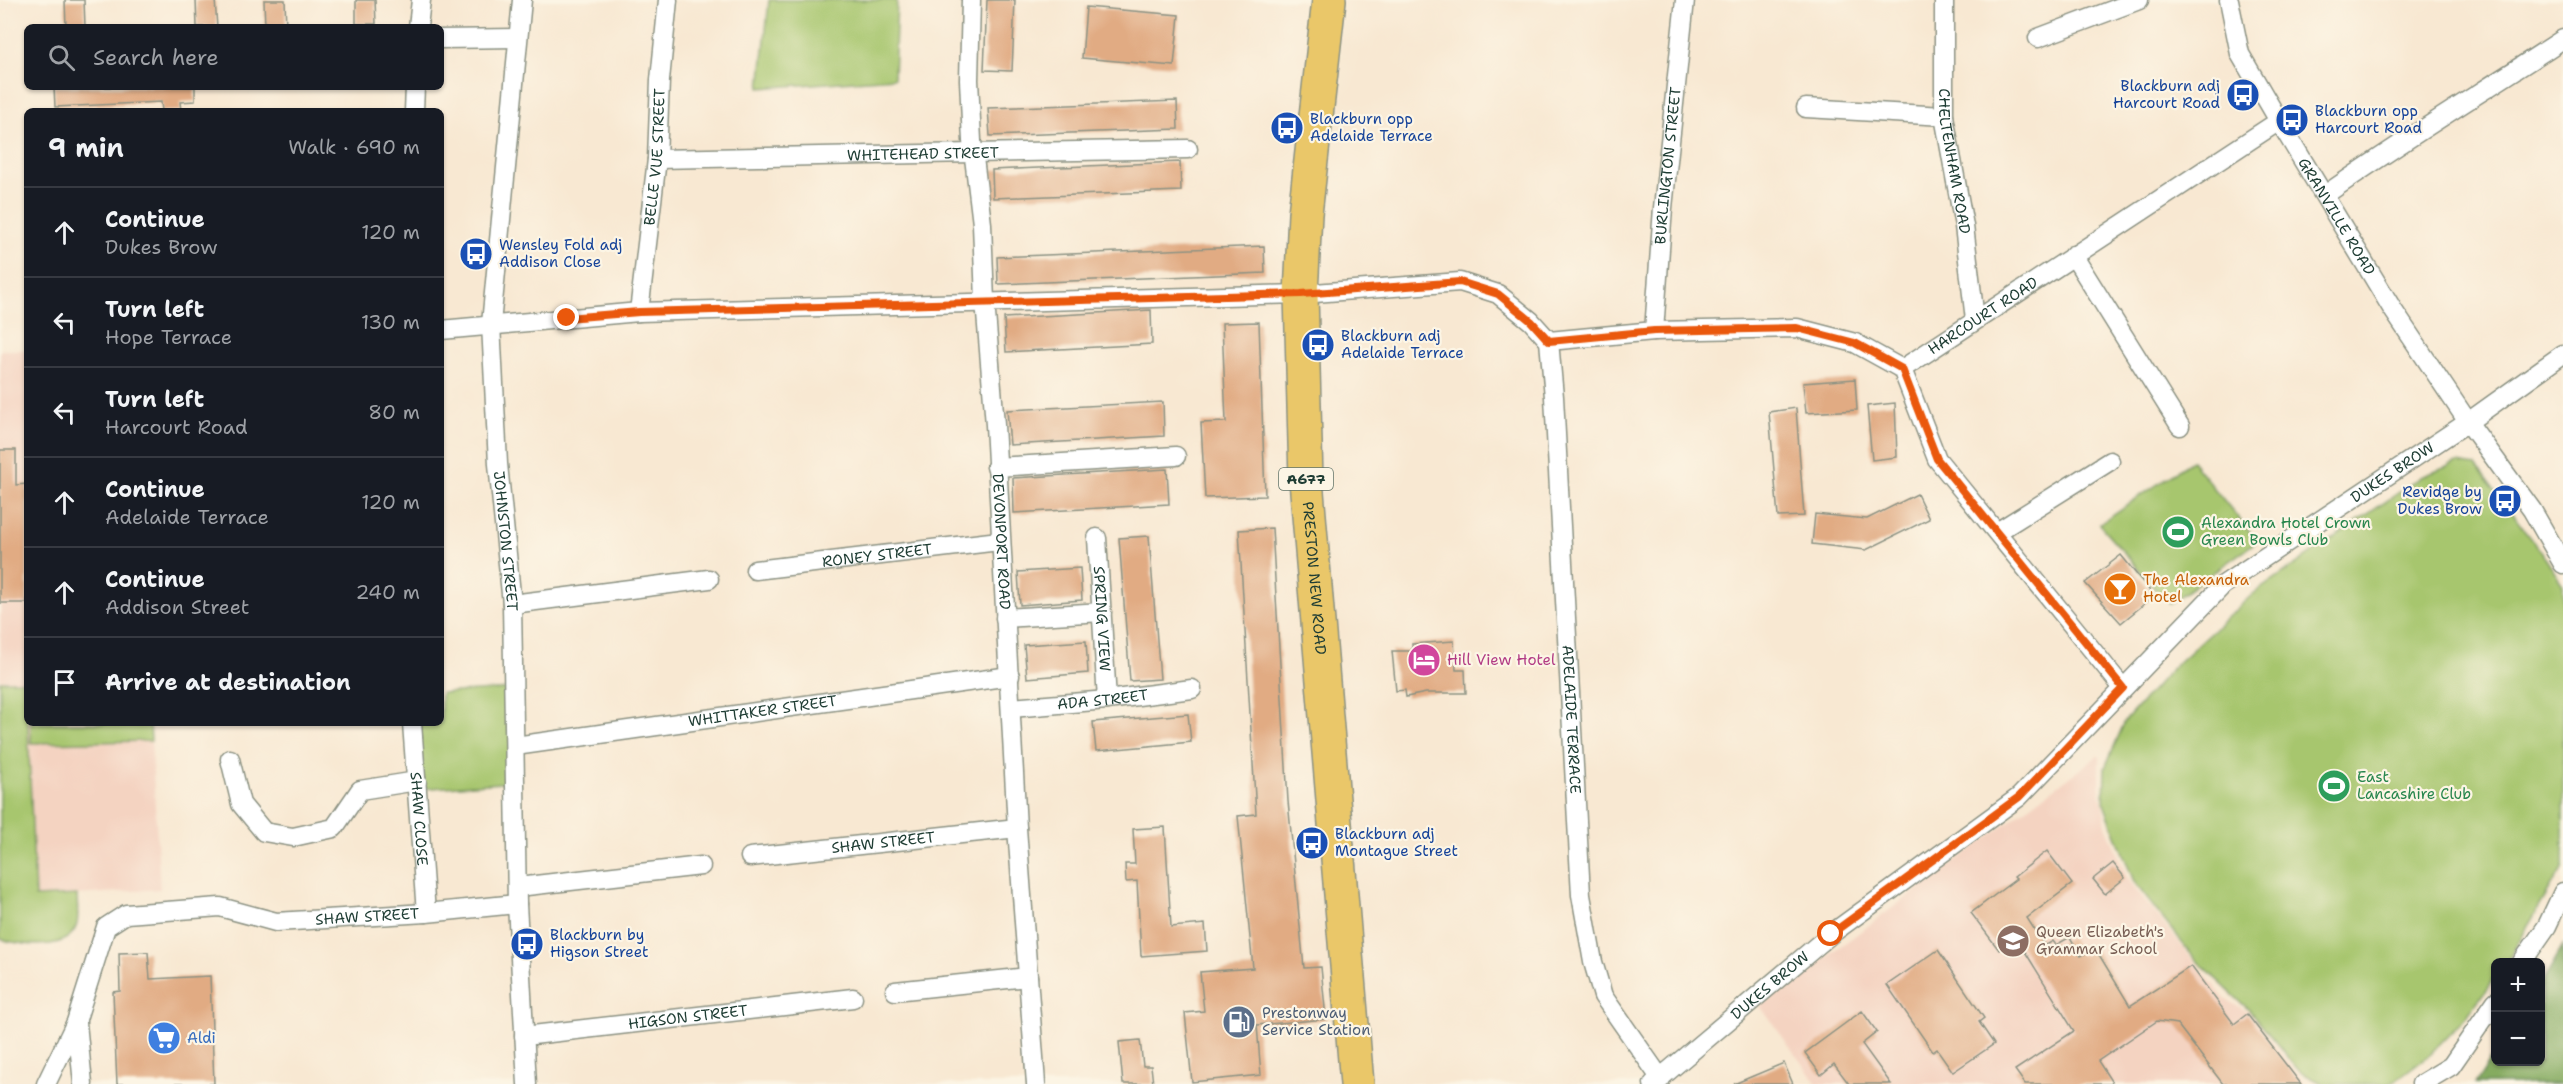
<!DOCTYPE html>
<meta charset="utf-8">
<style>
:root{--surface:#171b24;--page:#242831;--text:#f1f3f6;--muted:#9ea1a6;--line:#363941}
body{margin:0;font-family:"Shantell Sans",sans-serif;background:var(--page);color:var(--text)}
.controls{position:absolute;right:18px;bottom:18px;display:grid;overflow:hidden;border-radius:9px;box-shadow:0 2px 4px #0004}
.controls button{width:54px;height:54px;display:grid;place-items:center;padding:0;border:0;border-bottom:2px solid var(--line);background:var(--surface);color:var(--text);font:30px sans-serif}
.stop{position:absolute;width:18px;height:18px;margin:-14px;border:4px solid #ea580c;border-radius:50%;background:#fff}
.stop.end{background:#ea580c;border-color:#fff;box-shadow:0 2px 6px #0008}
.list{margin:0;padding:0;list-style:none}
h2{display:flex;justify-content:space-between;align-items:center;height:78px;margin:0;padding:0 24px;font-size:26px}
h2 small{font-size:20px;font-weight:400;color:var(--muted)}
.list li{display:grid;grid-template-columns:39px 1fr auto;gap:18px;align-items:center;box-sizing:border-box;height:90px;padding:0 24px;border-top:2px solid var(--line)}
.list b{display:block;font-size:22px;white-space:nowrap}
.list p{margin:0;font-size:20px;white-space:nowrap;color:var(--muted)}
.list em{font-size:20px;font-style:normal;color:var(--muted)}
.icon{flex:none;width:33px;height:33px;fill:none;stroke:currentColor;stroke-width:2;stroke-linecap:round;stroke-linejoin:round}
.map{position:relative;flex:none;width:2563px;height:1084px;overflow:hidden}
.search{position:absolute;background:var(--surface);box-shadow:0 2px 4px #0004;left:24px;top:24px;width:420px;height:66px;display:flex;align-items:center;gap:15px;box-sizing:border-box;padding:0 21px;border-radius:9px;color:var(--muted);font-size:22px}
.panel{position:absolute;background:var(--surface);box-shadow:0 2px 4px #0004;left:24px;top:108px;width:420px;height:618px;border-radius:9px}
.map>svg:first-child{display:block}
.built{fill:#f4d3c1}
.green{fill:#a7c66e;stroke:#638251;stroke-width:1.5}
.forest{fill:#85ab61;stroke:#52744a;stroke-width:1.5}
.building{fill:#e1ab83}
.lines{fill:none;stroke-linecap:round;stroke-linejoin:round}
.street-casing{stroke:#8c9283;stroke-width:21}
.highway-casing{stroke:#8c9283;stroke-width:36}
.street{stroke:#fff;stroke-width:18}
.highway{stroke:#eac769;stroke-width:33}
.route{stroke:#ea580c;stroke-width:8}
.labels{text-anchor:middle;stroke-width:4.5;stroke-linejoin:round;paint-order:stroke}
.shield{fill:#fcf5e5;stroke:#617469;stroke-width:1.5}
.shield-label{font-size:14px;font-weight:bold;fill:#1f3d34}
.transit-label{font-size:15px;fill:#164399;stroke:#fcf5e5;text-anchor:start}
.street-label{font-size:15px;fill:#1f3d34;stroke:#fcf5e5}
.leisure-label{font-size:15px;fill:#27864d;stroke:#fcf5e5;text-anchor:start}
.food-label{font-size:15px;fill:#c56008;stroke:#fcf5e5;text-anchor:start}
.hotel-label{font-size:15px;fill:#b23c85;stroke:#fcf5e5;text-anchor:start}
.education-label{font-size:15px;fill:#785e54;stroke:#fcf5e5;text-anchor:start}
.service-label{font-size:15px;fill:#4e5e75;stroke:#fcf5e5;text-anchor:start}
.shop-label{font-size:15px;fill:#366cbe;stroke:#fcf5e5;text-anchor:start}
</style>
<div class="map">
<svg width="2563" height="1084" viewBox="0 0 2563 1084">
<rect width="100%" height="100%" fill="#fcf5e5"/>
<filter id="ink" filterUnits="userSpaceOnUse"><feTurbulence type="fractalNoise" baseFrequency=".0167" numOctaves="2"/><feDisplacementMap in="SourceGraphic" scale="12" xChannelSelector="R" yChannelSelector="G"/><feConvolveMatrix kernelMatrix="1 2 1 2 8 2 1 2 1" color-interpolation-filters="sRGB"/></filter>
<filter id="wash" filterUnits="userSpaceOnUse"><feTurbulence type="fractalNoise" baseFrequency=".008" numOctaves="4" result="noise"/><feDisplacementMap in="SourceGraphic" scale="24" xChannelSelector="R" yChannelSelector="G"/><feGaussianBlur stdDeviation="1.35" result="paint"/><feColorMatrix in="noise" values="0 0 0 0 0 0 0 0 0 0 0 0 0 0 0 0 0 1.4 0 .05"/><feComposite in="paint" operator="in"/></filter>
<g filter="url(#wash)">
<rect width="100%" height="100%" fill="#f8e8d2"/>
<g class="built">
<path d="M0,350H27V711L26,681H0Z"/>
<path d="M28,723H150L160,889L35,898Z"/>
<path d="M2099,755V784L2106,826L2129,882L2225,999L2248,1012L2305,1084H1817L1760,1006Z"/>
</g>
<g class="green">
<path d="M769,0H897L894,78L760,88Z"/>
<path d="M2192,461L2257,541L2169,604L2099,524Z"/>
<path d="M2457,463L2476,466L2542,553L2563,585V867L2508,960L2506,962H2496L2495,977L2467,1016L2430,1054L2390,1084H2324L2300,1072L2249,1010L2195,959L2159,914L2134,882L2104,804L2105,768L2125,721L2172,668L2253,594L2421,477Z"/>
<path d="M0,681H26L35,897L77,895C77,904 79,915 77,924C69,953 21,945 0,939Z"/>
<path d="M514,689L515,782L418,789L412,723H441V693Z"/>
<path d="M31,723H150L151,741L31,743Z"/>
</g>
<path class="forest" d="M2563,946V1084H2475L2495,1053L2496,1062H2540L2541,984Z"/>
<g id="blocks">
<g class="building">
<path d="M65,0H84L85,27H66Z"/>
<path d="M196,0H215L217,27H197Z"/>
<path d="M264,0H285L286,27H265Z"/>
<path d="M356,0H375L376,24H356Z"/>
<path d="M987,0H1015L1012,71L984,70Z"/>
<path d="M1086,7L1179,15L1174,66L1082,58Z"/>
<path d="M54,87H195V101L180,102L181,111H162L161,102L55,107Z"/>
<path d="M1177,101L1178,129L990,136L988,108Z"/>
<path d="M1180,162L1181,191L993,198L992,170Z"/>
<path d="M1264,246L1265,273L998,284L997,257Z"/>
<path d="M1151,310L1152,344L1006,352L1004,318Z"/>
<path d="M1259,322L1265,496L1205,498L1201,423L1226,422L1222,323Z"/>
<path d="M1855,379L1857,410L1806,413L1803,383Z"/>
<path d="M1163,402L1164,436L1010,445L1007,410Z"/>
<path d="M1895,403L1897,457L1872,460L1867,406Z"/>
<path d="M1796,408L1804,516L1778,517L1769,412Z"/>
<path d="M0,450H16V485L27,484V603H0Z"/>
<path d="M1167,469L1169,504L1014,513L1013,478Z"/>
<path d="M1917,494L1929,519L1866,550L1812,544L1815,514L1867,519Z"/>
<path d="M1272,528L1288,801L1304,968L1321,967L1326,1019L1257,1025L1261,1075L1192,1082L1185,1013L1204,1011L1200,972L1253,968L1238,816L1256,814L1239,530Z"/>
<path d="M1149,536L1160,679L1130,681L1119,538Z"/>
<path d="M2121,555L2154,596L2121,623L2085,583Z"/>
<path d="M1080,568L1082,600L1020,605L1018,572Z"/>
<path d="M1086,641L1088,673L1027,678L1024,645Z"/>
<path d="M1454,641L1456,670H1465L1466,693H1426L1406,697L1405,690L1396,691L1392,651H1412V644Z"/>
<path d="M1188,714L1191,742L1096,751L1093,722Z"/>
<path d="M1165,827L1171,927L1205,924L1207,951L1141,956L1137,881L1126,882L1125,864H1135L1133,829Z"/>
<path d="M2047,851L2072,884L2027,918L2045,946L2053,941L2056,945L2070,937L2081,956L2095,948L2130,1006L2191,966L2234,1024L2247,1014L2301,1084H2223L2177,1024L2157,1021L2098,1061L2113,1084H2025L2015,1070L2074,1031L2016,937L1999,950L1971,913L2016,879L2014,877Z"/>
<path d="M2113,863L2125,878L2105,894L2093,879Z"/>
<path d="M1938,950L1984,1018L1979,1022L1994,1044L1953,1072L1937,1049L1933,1052L1887,985Z"/>
<path d="M148,952L150,979L210,976L214,1084H117L113,992L120,991L119,953Z"/>
<path d="M1862,1011L1877,1032L1862,1044L1891,1084H1849L1834,1064L1821,1075L1805,1053Z"/>
<path d="M1140,1040L1143,1066H1151L1153,1084H1123L1119,1042Z"/>
<path d="M1784,1063L1793,1084H1734Z"/>
</g>
</g>
</g>
<g filter="url(#ink)">
<use href="#blocks" fill-opacity="0" stroke="#8c9283" stroke-width="1.5"/>
<g class="lines">
<defs>
<g id="street">
<path id="s1" d="M522,0L491,324L498,464L512,604L517,904L527,1084"/>
<path id="s2" d="M971,0L969,80L972,141L982,224L985,301L995,425L1017,828L1036,1084"/>
<path id="s3" d="M1944,0V116L1964,226L1975,320"/>
<path id="s4" d="M2229,0L2240,54L2279,121L2393,310L2468,422L2532,510L2563,564"/>
<path d="M418,27L421,0"/>
<path d="M2038,38L2139,0"/>
<path d="M441,39L517,38"/>
<path d="M1806,108L1944,116"/>
<path d="M414,111L415,87"/>
<path id="s5" d="M657,159L1188,149"/>
<path d="M2325,195C2403,140 2484,91 2563,39"/>
<path d="M2073,255L2180,426"/>
<path id="s6" d="M639,312L657,159L660,80L668,0"/>
<path id="s7" d="M441,330L639,312L1301,294L1460,282L1498,294L1531,321L1549,341L1554,397L1581,895L1593,962L1603,996L1661,1079"/>
<path id="s8" d="M1654,331L1663,208L1685,0"/>
<path id="s9" d="M1549,341L1654,331L1797,328L1855,343L1902,369L2279,121"/>
<path d="M1902,369L1937,459L2123,688"/>
<path d="M996,467L1176,456"/>
<path d="M1997,532L2110,461"/>
<path id="s10" d="M1097,538L1107,700"/>
<path id="s11" d="M755,570L999,541"/>
<path d="M512,604L709,579"/>
<path d="M1005,618L1102,612"/>
<path id="s12" d="M1011,708L1107,700L1192,689"/>
<path id="s13" d="M412,723L426,913"/>
<path id="s14" d="M515,746L1010,676"/>
<path d="M230,759L241,804L264,832L293,837L334,828L360,790L417,781"/>
<path id="s15" d="M750,857L1017,828"/>
<path d="M518,887L701,866"/>
<path d="M2522,962L2547,926L2563,892"/>
<path d="M895,991L1028,977"/>
<path d="M77,1023L83,1084"/>
<path id="s16" d="M524,1036L853,998"/>
<path id="s17" d="M46,1084L76,1022L106,927L126,914L220,907L276,922L426,913L517,904"/>
<path id="s18" d="M1653,1084L1831,934L2019,797L2223,585L2468,422L2563,354"/>
<path d="M2421,1084L2451,1066L2496,1001"/>
</g>
<g id="highway">
<path id="s19" d="M1329,0L1305,214L1301,294L1306,480L1357,1084"/>
</g>
</defs>
<use href="#street" class="street-casing"/>
<use href="#highway" class="highway-casing"/>
<use href="#street" class="street"/>
<use href="#highway" class="highway"/>
</g>
</g>
<g class="lines" filter="url(#ink)">
<path class="route" d="M567,318L639,312L1301,294L1460,282L1498,294L1531,321L1549,341L1654,331L1797,328L1855,343L1902,369L1937,459L2123,688L2019,797L1831,934"/>
</g>
<defs>
<symbol id="bus-disc" viewBox="-11 -11 22 22"><circle r="9.5" fill="#1a4fb4" stroke="#fcf5e5"/><path d="M-5-6H5V4H4V6H2V4H-2V6H-4V4H-5ZM-3.5-4V0h7V-4ZM-3.5 1.2v1.5H-2V1.2ZM2 1.2v1.5H3.5V1.2Z" fill="#fff"/></symbol>
<symbol id="stadium-disc" viewBox="-11 -11 22 22"><circle r="9.5" fill="#2e9e5b" stroke="#fcf5e5"/><path d="M0-5a6.5 5 0 1 0 0 10a6.5 5 0 1 0 0-10ZM-3.5-1.8h7v3.6h-7Z" fill="#fff"/></symbol>
<symbol id="bar-disc" viewBox="-11 -11 22 22"><circle r="9.5" fill="#e8710a" stroke="#fcf5e5"/><path d="M-6-5H6L.8 .8V4.5H3.5V6h-7V4.5H-.8V.8Z" fill="#fff"/></symbol>
<symbol id="hotel-disc" viewBox="-11 -11 22 22"><circle r="9.5" fill="#d1479c" stroke="#fcf5e5"/><path d="M-6-4.5h1.5V1H6V5H4.5V3h-9V5H-6ZM-4 0a1.8 1.8 0 1 1 3.6 0ZM.5 0V-2.5h3Q6-2.5 6 0Z" fill="#fff"/></symbol>
<symbol id="school-disc" viewBox="-11 -11 22 22"><circle r="9.5" fill="#8d6e63" stroke="#fcf5e5"/><path d="M0-5L7-2L0 1L-7-2ZM-4 1L0 2.5L4 1V4Q0 6-4 4Z" fill="#fff"/></symbol>
<symbol id="fuel-disc" viewBox="-11 -11 22 22"><circle r="9.5" fill="#5c6f8a" stroke="#fcf5e5"/><path d="M-5.5-6h7V0h2V4h1.3V-2.5L3-4.5l.8-.8L6-3V5H2.5V1h-1V6h-7ZM-4.2-4.7v3.2H.2V-4.7Z" fill="#fff"/></symbol>
<symbol id="supermarket-disc" viewBox="-11 -11 22 22"><circle r="9.5" fill="#3f7fe0" stroke="#fcf5e5"/><path d="M-6-5.5h2.5l.6 2H6L4.5 2H-2.5L-4.4-4H-6ZM-1.5 3.2a1.3 1.3 0 1 0 .1 0ZM3 3.2a1.3 1.3 0 1 0 .1 0Z" fill="#fff"/></symbol>
</defs>
<g fill-rule="evenodd">
<use href="#bus-disc" x="2224" y="76" width="38" height="38"/>
<use href="#bus-disc" x="2273" y="101" width="38" height="38"/>
<use href="#bus-disc" x="1268" y="109" width="38" height="38"/>
<use href="#bus-disc" x="457" y="235" width="38" height="38"/>
<use href="#bus-disc" x="1299" y="326" width="38" height="38"/>
<use href="#bus-disc" x="2486" y="482" width="38" height="38"/>
<use href="#stadium-disc" x="2159" y="513" width="38" height="38"/>
<use href="#bar-disc" x="2101" y="570" width="38" height="38"/>
<use href="#hotel-disc" x="1405" y="641" width="38" height="38"/>
<use href="#stadium-disc" x="2315" y="767" width="38" height="38"/>
<use href="#bus-disc" x="1293" y="824" width="38" height="38"/>
<use href="#school-disc" x="1994" y="922" width="38" height="38"/>
<use href="#bus-disc" x="508" y="925" width="38" height="38"/>
<use href="#fuel-disc" x="1220" y="1003" width="38" height="38"/>
<use href="#supermarket-disc" x="145" y="1019" width="38" height="38"/>
</g>
<g class="labels">
<rect class="shield" x="1279" y="468" width="54" height="22" rx="4.5"/>
<g class="shield-label">
<text x="1306" y="484">A677</text>
</g>
<g class="transit-label">
<text x="2220" y="91" text-anchor="end">Blackburn adj<tspan x="2220" dy="17">Harcourt Road</tspan></text>
<text x="2315" y="116">Blackburn opp<tspan x="2315" dy="17">Harcourt Road</tspan></text>
<text x="1310" y="124">Blackburn opp<tspan x="1310" dy="17">Adelaide Terrace</tspan></text>
<text x="499" y="250">Wensley Fold adj<tspan x="499" dy="17">Addison Close</tspan></text>
<text x="1341" y="341">Blackburn adj<tspan x="1341" dy="17">Adelaide Terrace</tspan></text>
<text x="2482" y="497" text-anchor="end">Revidge by<tspan x="2482" dy="17">Dukes Brow</tspan></text>
<text x="1335" y="839">Blackburn adj<tspan x="1335" dy="17">Montague Street</tspan></text>
<text x="550" y="940">Blackburn by<tspan x="550" dy="17">Higson Street</tspan></text>
</g>
<g class="street-label">
<text dy="5" stroke="none"><textPath href="#s5" startOffset="266">WHITEHEAD STREET</textPath></text>
<text dy="5" stroke="none"><textPath href="#s6" startOffset="156">BELLE VUE STREET</textPath></text>
<text dy="5" stroke="none"><textPath href="#s3" startOffset="162">CHELTENHAM ROAD</textPath></text>
<text dy="5" stroke="none"><textPath href="#s8" startOffset="166">BURLINGTON STREET</textPath></text>
<text dy="5" stroke="none"><textPath href="#s4" startOffset="244">GRANVILLE ROAD</textPath></text>
<text dy="5" stroke="none"><textPath href="#s9" startOffset="459">HARCOURT ROAD</textPath></text>
<text dy="5" stroke="none"><textPath href="#s18" startOffset="963">DUKES BROW</textPath></text>
<text dy="5" stroke="none"><textPath href="#s1" startOffset="543">JOHNSTON STREET</textPath></text>
<text dy="5" stroke="none"><textPath href="#s2" startOffset="543">DEVONPORT ROAD</textPath></text>
<text dy="5" stroke="none"><textPath href="#s11" startOffset="123">RONEY STREET</textPath></text>
<text dy="5" stroke="none"><textPath href="#s19" startOffset="580">PRESTON NEW ROAD</textPath></text>
<text dy="5" stroke="none"><textPath href="#s10" startOffset="81">SPRING VIEW</textPath></text>
<text dy="5" stroke="none"><textPath href="#s12" startOffset="92">ADA STREET</textPath></text>
<text dy="5" stroke="none"><textPath href="#s14" startOffset="250">WHITTAKER STREET</textPath></text>
<text dy="5" stroke="none"><textPath href="#s7" startOffset="1509">ADELAIDE TERRACE</textPath></text>
<text dy="5" stroke="none"><textPath href="#s13" startOffset="96">SHAW CLOSE</textPath></text>
<text dy="5" stroke="none"><textPath href="#s15" startOffset="134">SHAW STREET</textPath></text>
<text dy="5" stroke="none"><textPath href="#s17" startOffset="436">SHAW STREET</textPath></text>
<text dy="5" stroke="none"><textPath href="#s18" startOffset="153">DUKES BROW</textPath></text>
<text dy="5" stroke="none"><textPath href="#s16" startOffset="165">HIGSON STREET</textPath></text>
</g>
<g class="leisure-label">
<text x="2201" y="528">Alexandra Hotel Crown<tspan x="2201" dy="17">Green Bowls Club</tspan></text>
<text x="2357" y="782">East<tspan x="2357" dy="17">Lancashire Club</tspan></text>
</g>
<g class="food-label">
<text x="2143" y="585">The Alexandra<tspan x="2143" dy="17">Hotel</tspan></text>
</g>
<g class="hotel-label">
<text x="1447" y="665">Hill View Hotel</text>
</g>
<g class="education-label">
<text x="2036" y="937">Queen Elizabeth's<tspan x="2036" dy="17">Grammar School</tspan></text>
</g>
<g class="service-label">
<text x="1262" y="1018">Prestonway<tspan x="1262" dy="17">Service Station</tspan></text>
</g>
<g class="shop-label">
<text x="187" y="1043">Aldi</text>
</g>
</g>
</svg>
<div class="controls">
<button>+</button>
<button>−</button>
</div>
<div class="stop" style="left:1831px;top:934px"></div>
<div class="stop end" style="left:567px;top:318px"></div>
<div class="search"><svg class="icon" aria-label="search" viewBox="0 0 24 24"><circle cx="10" cy="10" r="6"/><path d="M15 15l6 6"/></svg>Search here</div>
<section class="panel">
<h2>9 min<small>Walk · 690 m</small></h2>
<ul class="list">
<li><svg class="icon" aria-label="ahead" viewBox="0 0 24 24"><path d="M12 20V5M6 11l6-6 6 6"/></svg><div><b>Continue</b><p>Dukes Brow</p></div><em>120 m</em></li>
<li><svg class="icon" aria-label="left" viewBox="0 0 24 24"><path d="M17 20v-9H6M10 6l-5 5 5 5"/></svg><div><b>Turn left</b><p>Hope Terrace</p></div><em>130 m</em></li>
<li><svg class="icon" aria-label="left" viewBox="0 0 24 24"><path d="M17 20v-9H6M10 6l-5 5 5 5"/></svg><div><b>Turn left</b><p>Harcourt Road</p></div><em>80 m</em></li>
<li><svg class="icon" aria-label="ahead" viewBox="0 0 24 24"><path d="M12 20V5M6 11l6-6 6 6"/></svg><div><b>Continue</b><p>Adelaide Terrace</p></div><em>120 m</em></li>
<li><svg class="icon" aria-label="ahead" viewBox="0 0 24 24"><path d="M12 20V5M6 11l6-6 6 6"/></svg><div><b>Continue</b><p>Addison Street</p></div><em>240 m</em></li>
<li><svg class="icon" aria-label="arrive" viewBox="0 0 24 24"><path d="M6 21V4h12l-3 4 3 4H6"/></svg><div><b>Arrive at destination</b></div></li>
</ul>
</section>
</div>
